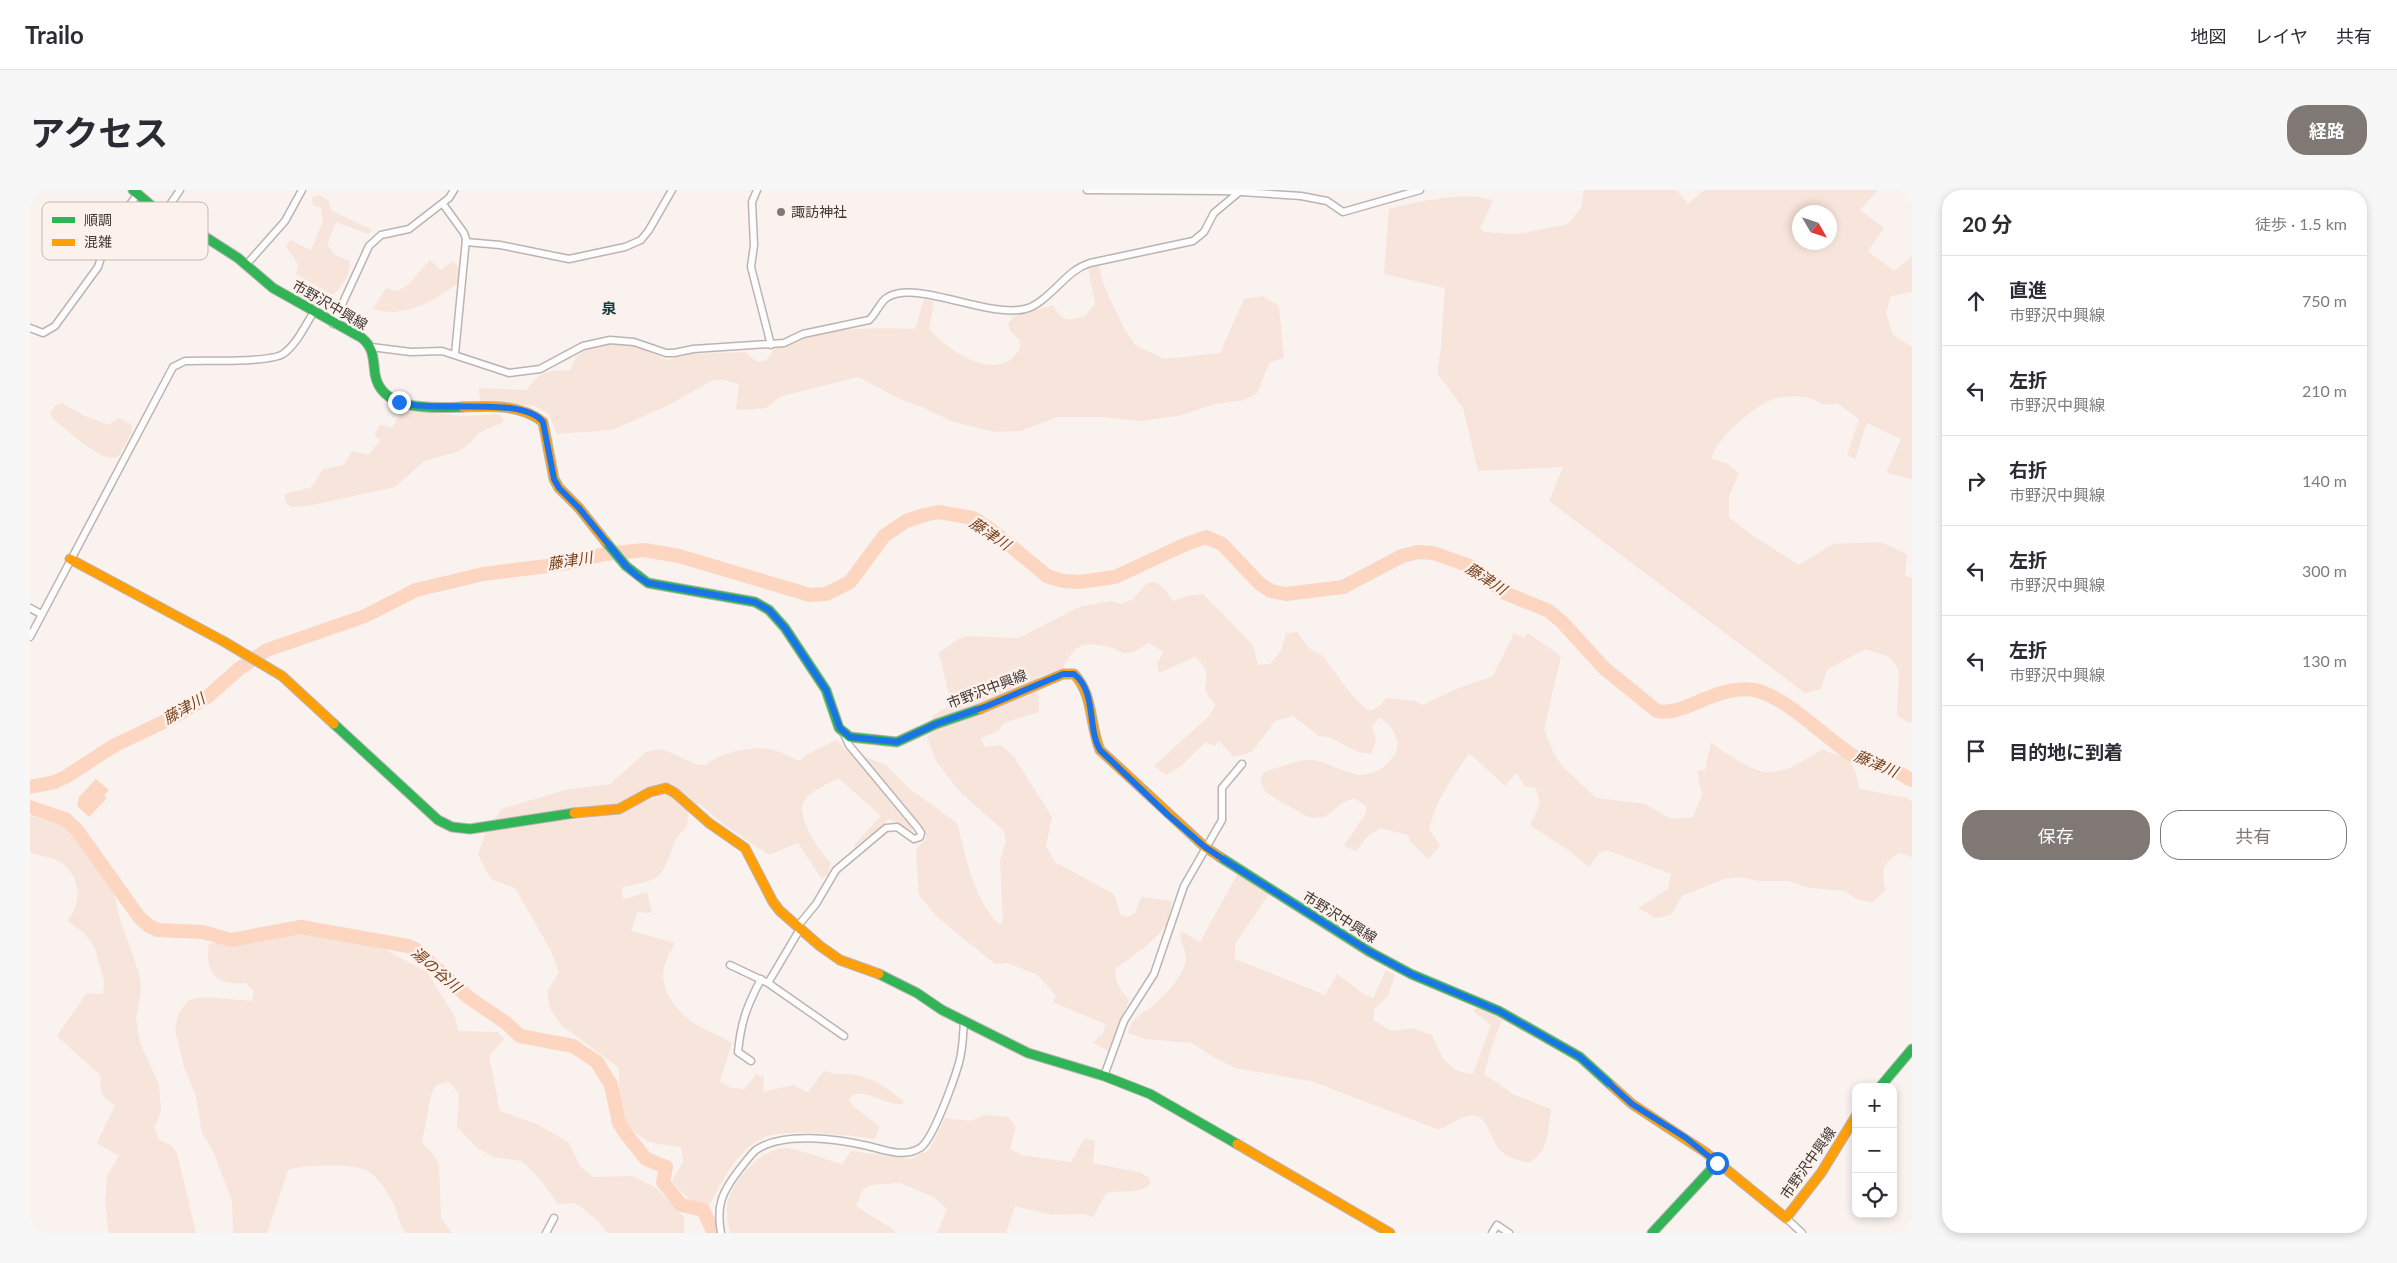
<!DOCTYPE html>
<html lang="ja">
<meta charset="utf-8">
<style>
:root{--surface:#fff;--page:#f7f7f7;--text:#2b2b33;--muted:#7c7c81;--line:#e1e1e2;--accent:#7f7874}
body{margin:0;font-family:Lato,"Noto Sans JP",sans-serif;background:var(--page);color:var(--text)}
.controls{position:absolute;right:15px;bottom:15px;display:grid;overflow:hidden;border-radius:10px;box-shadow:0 2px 8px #0003}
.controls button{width:45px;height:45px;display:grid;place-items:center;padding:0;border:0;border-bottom:1px solid var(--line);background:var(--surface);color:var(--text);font:25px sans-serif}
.compass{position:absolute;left:1762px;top:15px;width:45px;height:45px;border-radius:50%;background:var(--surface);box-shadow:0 2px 8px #0003;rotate:129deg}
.stop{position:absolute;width:15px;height:15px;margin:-11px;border:4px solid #1a73e8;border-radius:50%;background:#fff}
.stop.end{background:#1a73e8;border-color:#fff;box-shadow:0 1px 5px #0008}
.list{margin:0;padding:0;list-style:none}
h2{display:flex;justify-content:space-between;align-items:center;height:65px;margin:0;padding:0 20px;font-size:21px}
h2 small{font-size:16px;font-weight:400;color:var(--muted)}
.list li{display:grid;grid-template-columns:32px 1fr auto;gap:15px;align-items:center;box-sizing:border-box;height:90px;padding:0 20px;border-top:1px solid var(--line)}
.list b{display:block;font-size:19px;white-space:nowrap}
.list p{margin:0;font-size:16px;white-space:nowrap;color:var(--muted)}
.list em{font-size:16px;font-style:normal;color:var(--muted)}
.actions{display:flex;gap:10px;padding:15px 20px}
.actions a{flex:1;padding:11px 0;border:1px solid var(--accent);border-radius:20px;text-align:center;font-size:18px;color:var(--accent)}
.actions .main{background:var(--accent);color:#fff}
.icon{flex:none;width:28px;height:28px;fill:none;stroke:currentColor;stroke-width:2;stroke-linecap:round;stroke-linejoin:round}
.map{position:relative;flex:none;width:1882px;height:1043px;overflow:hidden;border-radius:20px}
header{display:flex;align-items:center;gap:30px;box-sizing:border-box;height:70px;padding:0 25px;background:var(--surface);border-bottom:1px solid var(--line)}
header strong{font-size:24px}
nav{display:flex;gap:28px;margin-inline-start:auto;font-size:18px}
.intro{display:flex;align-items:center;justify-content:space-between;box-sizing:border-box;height:120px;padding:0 30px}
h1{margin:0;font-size:35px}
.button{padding:12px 22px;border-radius:20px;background:var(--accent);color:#fff;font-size:18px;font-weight:700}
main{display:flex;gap:30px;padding:0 30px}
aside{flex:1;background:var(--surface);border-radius:20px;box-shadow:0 2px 8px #0003}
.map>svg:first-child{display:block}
.green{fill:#f7e5db;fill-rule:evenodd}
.water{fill:#fcd6c1}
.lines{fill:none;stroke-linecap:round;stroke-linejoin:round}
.river{stroke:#fcd6c1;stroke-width:14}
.street-casing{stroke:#bbb4b1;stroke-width:9}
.fast-casing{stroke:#bbb4b1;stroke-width:11}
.slow-casing{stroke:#bbb4b1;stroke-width:11}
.street{stroke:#fefdfd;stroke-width:6}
.fast{stroke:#30b455;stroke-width:9}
.slow{stroke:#ff9f0a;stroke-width:9}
.route{stroke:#1a73e8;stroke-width:6}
.poi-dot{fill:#7f7874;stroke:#fdf1eb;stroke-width:2}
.labels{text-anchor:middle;stroke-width:5;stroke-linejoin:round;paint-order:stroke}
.poi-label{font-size:14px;fill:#3d3632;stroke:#fdf1eb;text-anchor:start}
.street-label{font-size:14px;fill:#3d3632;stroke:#fdf1eb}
.neighbourhood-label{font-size:15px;font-weight:bold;fill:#193b3f;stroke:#fdf1eb}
.water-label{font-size:15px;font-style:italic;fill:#75401d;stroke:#fdf1eb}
.key{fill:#fdf1eb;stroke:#c3b9b4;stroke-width:1}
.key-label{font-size:14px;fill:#3d3632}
</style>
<header>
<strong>Trailo</strong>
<nav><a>地図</a><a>レイヤ</a><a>共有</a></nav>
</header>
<div class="intro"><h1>アクセス</h1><a class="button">経路</a></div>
<main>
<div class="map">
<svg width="1882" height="1043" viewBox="0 0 1882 1043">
<rect width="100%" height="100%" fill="#f9f2ef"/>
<g class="green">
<path d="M1554,0H1646L1658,14L1674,0H1848L1830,20L1854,38L1838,61L1864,81L1882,66V102L1861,106L1856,123L1862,144L1882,157V289L1856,283L1871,249L1837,233L1825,269L1817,265L1829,229L1807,213C1787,218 1790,209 1775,207C1766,206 1752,206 1744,209C1726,214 1684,250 1682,268L1698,274L1709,284L1699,306V327L1719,343L1769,375L1803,354L1850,352L1877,364L1875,386L1882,388V532L1879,533L1867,525L1869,481L1860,467L1835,459L1797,480L1791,499L1775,503L1519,311L1533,277L1448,281L1433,218L1407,183L1411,157L1415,98L1354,84L1359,19C1386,12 1440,0 1463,11L1450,38L1454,42L1487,44L1538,34L1551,18ZM1770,22H1800V52H1770Z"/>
<path d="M290,5L298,10L301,20L342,40L338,44L306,32L297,55L305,65L320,71C320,85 313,96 303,105L266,84L268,74L256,56L260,50L281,60L293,31L291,18L283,15L282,8Z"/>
<path d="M400,70L411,80L423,71L430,78L428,93C405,111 373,129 343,119L356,98L368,101L378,95Z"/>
<path d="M1065,75L1069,77L1074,96L1095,140L1105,155L1134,169L1190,163L1214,109L1233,106L1249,116L1254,168L1240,172L1227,203L1214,210L1185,214L1148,226L1109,231L1070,227H1027L991,241L965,242L923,232L892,217L872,210L828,187L752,206L736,218L706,220L709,194L693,190H683L637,216L582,240L527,244L519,224L504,216L450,212L449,198L497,200C513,179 514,182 540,180L546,168L553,161L564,155L584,154L602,155L637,170L661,164L715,162L727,172L737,170C739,167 742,161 746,158C781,137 845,137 885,139L894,109L904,111L899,139C914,157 956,187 980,170C983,168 987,162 990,159V150L981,142L978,134L983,127L1023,115C1032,133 1037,131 1055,126L1065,114L1058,77Z"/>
<path d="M32,213L53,225L79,235L89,228L102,235V242L88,267C70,273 38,240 23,229L20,223L25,216Z"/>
<path d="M373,220L435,226L466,224L472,226L474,232L448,243L441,252L430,261L394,271L365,297L278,316L261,317L255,312V304L282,297L293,279L314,275L322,261L339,265L350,250L344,245L350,235L362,238Z"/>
<path d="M1126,392L1135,399L1143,411L1158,406L1173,404L1223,455L1228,475L1240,474L1251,461L1256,443L1267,442C1274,452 1280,462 1292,465C1300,475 1329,520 1341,520C1347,519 1353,512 1357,508L1385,511L1392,515L1429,498L1463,486L1484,443L1494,448L1498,443L1531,466L1514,539L1523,562L1532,576L1566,608L1615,614L1642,629L1663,627L1672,605L1667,581L1675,580L1681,553C1731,587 1740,594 1792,559C1799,564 1808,563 1814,567C1826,575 1827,587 1829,599L1877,608L1882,611V667L1870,663C1851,674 1852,679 1855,700L1842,713L1824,708L1815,701L1779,698L1759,691H1729L1709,687L1694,689L1652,706L1641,725L1626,728L1608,718L1638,699L1641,684L1577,660L1569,663L1559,677L1541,662L1500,635L1510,614L1506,598L1495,596L1486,583L1475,596L1439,563L1417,596L1405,619L1399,639L1410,656L1398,669L1380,651L1378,645L1350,638L1336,648L1326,661L1314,656L1336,623V616L1324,608L1312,613L1295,627L1280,628L1243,607L1235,601L1230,591L1234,582C1247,578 1262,572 1275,570C1293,568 1311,583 1330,585C1347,586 1374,566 1366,547C1361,536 1359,533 1349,528L1342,536L1346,551L1341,564L1328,562L1301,548L1289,546L1263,526L1245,531L1222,562L1204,567L1189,551L1184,556L1176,552L1151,576L1136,585L1124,576L1180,525L1185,515L1175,501C1177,484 1179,479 1165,467L1129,483L1127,474L1133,462L1119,453C1112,457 1102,464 1094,463C1089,462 1084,458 1079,457C1052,451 1046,454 1033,478L1008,487L1009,522L974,533L968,541L951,548L954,557L971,555L984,567L1022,627L1016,656L1025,672L1084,704L1090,724L1098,727L1105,723L1111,707L1142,711C1141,718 1140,725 1138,731C1130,748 1101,768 1086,778C1083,791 1091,801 1099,810L1078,861L1063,853L1074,842L1075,834L1023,812L1026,806L1008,785L977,773L965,774L906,726L889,705L886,663L888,657L896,649V645L890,636L881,640L859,629L829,658H825V654L851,626L808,588C798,594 785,599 777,607C761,621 790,662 801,673L798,684L792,689L768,653L739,665L693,634L669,613L659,620C658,625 658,635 655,639C652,643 647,645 645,651C631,689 633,690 592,697V707L595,709L617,702L622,723L607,722L601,741L645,753C642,760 637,767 635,774C627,797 646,821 664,833C675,841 690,845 702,853L690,891L701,898L715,899L726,884L734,887L733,902L763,895L778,902L794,881C805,885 814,883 825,885C845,888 857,899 873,910V914C852,915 845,902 824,904L819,910L823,916L850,937L844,949C821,945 753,938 733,948C705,961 692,993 677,1019L664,1015L642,991L653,972L651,957C619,953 619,954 593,933L589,906V878L530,834L520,818L517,802L529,782L521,761L485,698L461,689L448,665L455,644L471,619L535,600L580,594L616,562L632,559L668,575H676C688,563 723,556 740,559C750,561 760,567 770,571L774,566L806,550L815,559L856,575L881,600L927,633C937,668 942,707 969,734L973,732L970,670L976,651L974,641L931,603L906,571L897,547L905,540L901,527L921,514L909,463L928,449L938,446L989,448L1049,417L1082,411L1090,414L1102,410L1117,393Z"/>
<path d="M0,626L32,633L68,674L83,700L90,729L109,783L111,801L106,829L110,853L129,895L131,921L124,938L129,950L141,955L147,963L166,1043H79L78,1039L75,1012L77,986L89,966L67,953L85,915C70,905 71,903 70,885L27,846L57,803L73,804L74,792L65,758L53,741L46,738L38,730C52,713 51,688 33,674C26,668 10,666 0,662Z"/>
<path d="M1208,683L1239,704L1205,754V769L1295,805L1307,784L1335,805L1343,808L1356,780L1365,785L1358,806L1344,819V830L1361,841L1383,838L1402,845C1411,866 1417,882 1443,884L1461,835L1443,821L1448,817L1465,824L1472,830L1462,856L1454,884L1483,904L1521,919C1518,940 1519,961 1500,972C1490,971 1478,968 1471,961C1459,949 1459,925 1441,925C1431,926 1418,936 1409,940L1284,892L1206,878L1185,868L1162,853L1116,849L1098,843C1101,827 1112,825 1123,816C1134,806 1148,792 1154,777C1160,761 1148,755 1151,741L1170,752Z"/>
<path d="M271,739L354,759L397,782L425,827L428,841L468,842L474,849L459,866L470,921L509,935L539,953L550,976L563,987L602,986L625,997L654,1027V1043H578L566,1029L545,1013L528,1014L510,989L492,971L464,967L447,958L427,937L429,904L419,892L406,895L401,905L392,953L403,964L409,975L411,1028L422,1043H376C367,1031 368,1021 362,1011C357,1002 348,987 338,981C323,973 274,975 258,980L237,1043H203L202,1011L183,961L172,943L166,906L154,877L145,839L148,824L159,810L176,807L222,811L224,801L216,793C210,793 201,794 195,792C178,786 176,769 179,754Z"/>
<path d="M954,925L979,927L986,937L980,959L991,965L1041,972L1054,949L1065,951L1063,973L1111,983L1120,988V994C1108,1006 1091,999 1076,1003L1063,1027L1055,1024L1022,1025L985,1016L976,1043H907L917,1019L904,1007L870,993L840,995L833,1000L826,1016L861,1038L866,1043H700C697,1032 695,1016 700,1005C709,984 732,959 756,958C767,958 799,971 812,974L821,961L881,969L899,960L915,928L940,931Z"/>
</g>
<path class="water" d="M66,589L79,600L74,605L77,608L59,627L47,616L49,607Z"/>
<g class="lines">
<g class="river">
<path d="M0,597L25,592L37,586L85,555L142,528L176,508L210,478L237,460L335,426L386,400L453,384L533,374L575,364L614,360L649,366L780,405L796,404L820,392L854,346L876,331L894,325L909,322L943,328L960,339L1017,386L1033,391L1049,392L1085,387L1154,355L1176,347L1192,354L1230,394L1241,401L1256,404L1313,397L1372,366L1388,362L1403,363L1440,376L1475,403L1519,421L1532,432L1574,478L1627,521C1654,527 1686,494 1724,500C1756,506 1795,548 1822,565C1834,573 1849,574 1862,579C1869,582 1875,587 1882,590"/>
<path d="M0,617L35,629L47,640L109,727L119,736L128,740L173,742L201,750L271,737L378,756L385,759L438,807L476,833L490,846L543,856L567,872L581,895L589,933L596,944L616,969L636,977L633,992L651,1015L673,1020L684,1043"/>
</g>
<defs>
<g id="street">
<path d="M727,0L722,12L724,55L721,77L741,155"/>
<path d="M1057,0L1195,1L1271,6L1297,11L1313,22L1390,0"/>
<path d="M413,14L434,43L436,49L425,164"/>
<path d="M135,22L150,0"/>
<path d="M436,52L470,55L539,69L595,57L611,50L619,40L642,0"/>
<path d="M216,75L255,31L272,0"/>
<path d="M303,134L339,56L351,45L379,39L419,8L424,0"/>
<path d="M0,138L13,143L25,136L68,77L79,43L107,5"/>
<path d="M341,157L381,162L412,161L479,183L510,179L553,156L580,150L604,152L636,163H644L663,159L754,153L773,144L839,130C847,123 850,111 858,107C888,90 957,128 995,119C1011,116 1030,92 1043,82C1048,78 1054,75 1060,73L1163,51L1174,42L1184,23L1208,3"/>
<path d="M0,418L11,424"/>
<path d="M0,447L143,177L155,171C175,170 238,173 253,164C266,155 275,136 283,123"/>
<path d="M767,737L786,714L806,680L856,638L867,637L884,649L890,647L891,643L887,637L819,555L814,544"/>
<path d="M700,775L738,793L814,846"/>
<path d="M738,793L770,739"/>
<path d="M721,871L708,862C711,831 717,816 731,789"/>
<path d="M1074,886L1094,831L1124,784L1154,696L1192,630V598L1212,574"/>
<path d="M1756,1028L1772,1043"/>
<path d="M516,1043L524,1028"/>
<path d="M691,1043C686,1015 692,1002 709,980C714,974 720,965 726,960C753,941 808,949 838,956C854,960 874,968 890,958C903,950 924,890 929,873C933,859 933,845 934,831"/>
<path d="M1462,1043L1467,1035L1479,1043"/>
</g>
<g id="fast">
<path d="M103,0L123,17L152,32L208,68L243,98L332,148C344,158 343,169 345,184C351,222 404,218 433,217"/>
<path d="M576,352L596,376L618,393L725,412L739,420L755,438L796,500L809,538L820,547L867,552L906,534L950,519"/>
<path d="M304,534L408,630L422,637L440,639L544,623"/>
<path d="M1190,667L1340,762L1381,784L1469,821L1550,867L1582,896"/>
<path d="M849,784L887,803L912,820L998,863L1074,886L1120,904L1207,954"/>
<path d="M1850,897L1882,859"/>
<path d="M1622,1043L1687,973"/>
</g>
<g id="slow">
<path d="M433,217C461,216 490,214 513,232L524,289L529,298L549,318L576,352"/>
<path d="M40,369L193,451L252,486L304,534"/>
<path d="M950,519L1033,484H1044C1064,505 1059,534 1070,560L1175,657L1190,667"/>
<path d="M544,623L589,619L620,602L636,598L645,603L679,633L715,658L743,712L750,721L790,756L810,770L849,784"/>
<path d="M1582,896L1602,914L1675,962L1756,1028L1791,983L1826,926"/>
<path d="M1207,954L1360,1043"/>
</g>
</defs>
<use href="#street" class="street-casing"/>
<use href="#fast" class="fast-casing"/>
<use href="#slow" class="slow-casing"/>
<use href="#street" class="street"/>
<use href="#fast" class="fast"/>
<use href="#slow" class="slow"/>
</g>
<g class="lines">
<path class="route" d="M369,212C405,224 492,205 513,232L524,289L529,298L549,318L596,376L607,386L618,393L725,412L739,420L755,438L796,500L810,538L820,547L867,552L906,534L957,516L1033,484H1044C1067,502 1057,538 1070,560L1138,625L1175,657L1196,671L1340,762L1381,784L1469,821L1550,867L1602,914L1656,948L1687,973"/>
</g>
<circle class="poi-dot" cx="751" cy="22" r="5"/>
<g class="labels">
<g class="poi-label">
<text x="761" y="27">諏訪神社</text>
</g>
<g class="street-label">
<text transform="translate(300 115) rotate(30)" y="5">市野沢中興線</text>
<text transform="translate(957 499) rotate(-21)" y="5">市野沢中興線</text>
<text transform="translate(1310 727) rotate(32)" y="5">市野沢中興線</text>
<text transform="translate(1778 973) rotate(-55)" y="5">市野沢中興線</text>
</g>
<g class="neighbourhood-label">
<text x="579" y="124">泉</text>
</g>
<g class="water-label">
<text transform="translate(960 344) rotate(34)" y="5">藤津川</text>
<text transform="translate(540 371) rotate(-9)" y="5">藤津川</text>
<text transform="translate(1456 389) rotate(33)" y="5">藤津川</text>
<text transform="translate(154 519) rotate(-30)" y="5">藤津川</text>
<text transform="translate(1846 574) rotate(23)" y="5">藤津川</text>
<text transform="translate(406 780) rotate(41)" y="5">湯の谷川</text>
</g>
</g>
<rect x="12" y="12" width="166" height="58" rx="8" class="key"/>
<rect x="22" y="27" width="23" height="6" fill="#30b455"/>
<rect x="22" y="49" width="23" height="7" fill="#ff9f0a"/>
<g class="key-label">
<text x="54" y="35">順調</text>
<text x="54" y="57">混雑</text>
</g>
</svg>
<div class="controls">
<button>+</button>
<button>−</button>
<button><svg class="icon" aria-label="locate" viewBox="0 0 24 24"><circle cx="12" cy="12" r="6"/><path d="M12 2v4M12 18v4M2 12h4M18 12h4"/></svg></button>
</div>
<svg class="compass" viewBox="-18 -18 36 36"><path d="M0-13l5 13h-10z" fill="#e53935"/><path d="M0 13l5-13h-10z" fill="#7c7c81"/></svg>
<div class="stop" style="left:1687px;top:973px"></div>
<div class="stop end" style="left:369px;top:212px"></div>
</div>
<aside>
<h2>20 分<small>徒歩 · 1.5 km</small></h2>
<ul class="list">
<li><svg class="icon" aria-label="ahead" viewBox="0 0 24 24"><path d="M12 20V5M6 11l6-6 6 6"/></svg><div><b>直進</b><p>市野沢中興線</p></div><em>750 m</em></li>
<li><svg class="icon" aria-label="left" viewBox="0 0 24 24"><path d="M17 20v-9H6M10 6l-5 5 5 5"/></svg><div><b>左折</b><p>市野沢中興線</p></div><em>210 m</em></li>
<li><svg class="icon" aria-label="right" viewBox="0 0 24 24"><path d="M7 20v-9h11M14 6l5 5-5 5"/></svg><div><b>右折</b><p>市野沢中興線</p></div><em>140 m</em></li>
<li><svg class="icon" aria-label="left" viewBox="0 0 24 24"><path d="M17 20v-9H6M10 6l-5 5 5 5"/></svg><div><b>左折</b><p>市野沢中興線</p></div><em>300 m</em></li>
<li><svg class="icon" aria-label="left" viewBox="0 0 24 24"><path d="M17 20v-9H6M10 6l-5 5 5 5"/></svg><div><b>左折</b><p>市野沢中興線</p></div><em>130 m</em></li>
<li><svg class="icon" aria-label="arrive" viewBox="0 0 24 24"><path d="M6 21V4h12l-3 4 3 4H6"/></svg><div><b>目的地に到着</b></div></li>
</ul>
<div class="actions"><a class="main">保存</a><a>共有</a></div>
</aside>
</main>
